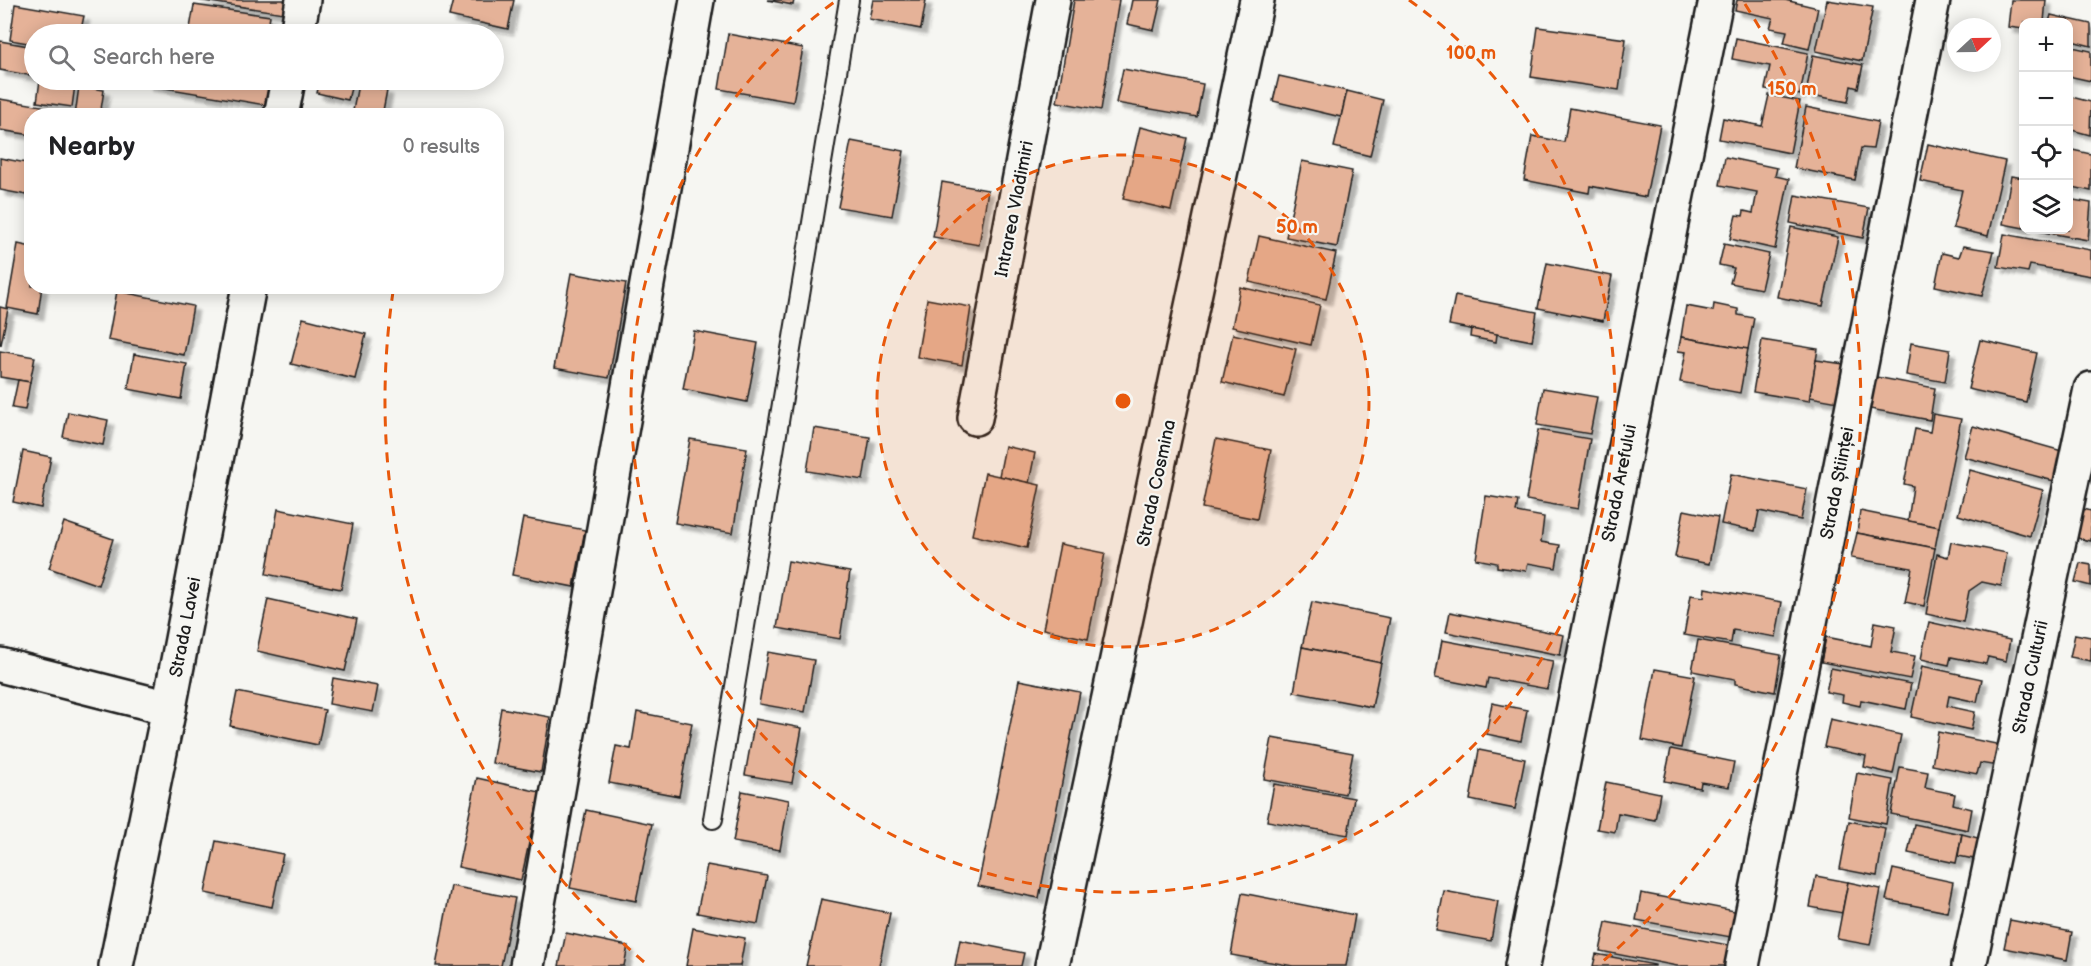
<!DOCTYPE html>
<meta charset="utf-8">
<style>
:root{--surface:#fff;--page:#f2f2f2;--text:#202124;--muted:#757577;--line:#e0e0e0}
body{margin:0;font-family:"Balsamiq Sans",sans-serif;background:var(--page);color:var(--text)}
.controls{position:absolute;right:18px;top:18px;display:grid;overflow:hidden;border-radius:12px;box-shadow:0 3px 15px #0003}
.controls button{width:54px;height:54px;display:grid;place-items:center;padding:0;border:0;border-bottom:2px solid var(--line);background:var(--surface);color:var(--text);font:30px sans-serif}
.compass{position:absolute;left:1947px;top:18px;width:54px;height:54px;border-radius:50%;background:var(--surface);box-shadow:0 3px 15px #0003;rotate:68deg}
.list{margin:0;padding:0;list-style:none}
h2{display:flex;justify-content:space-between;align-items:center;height:78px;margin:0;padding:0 24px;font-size:26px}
h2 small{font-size:20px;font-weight:400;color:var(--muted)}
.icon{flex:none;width:33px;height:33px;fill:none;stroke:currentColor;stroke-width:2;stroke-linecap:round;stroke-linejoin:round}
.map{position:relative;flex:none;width:2091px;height:966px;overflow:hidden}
.search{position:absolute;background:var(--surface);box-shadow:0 3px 15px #0003;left:24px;top:24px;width:480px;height:66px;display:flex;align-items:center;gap:15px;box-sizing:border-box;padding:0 21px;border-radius:33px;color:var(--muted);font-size:22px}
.panel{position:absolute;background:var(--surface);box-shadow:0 3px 15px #0003;left:24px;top:108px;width:480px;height:186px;border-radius:24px}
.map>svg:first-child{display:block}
.building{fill:#e5b298;stroke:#1c1c1c;stroke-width:1.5;filter:url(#shadow)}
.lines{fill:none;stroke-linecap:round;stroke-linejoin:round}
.service-casing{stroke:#1c1c1c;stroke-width:22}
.minor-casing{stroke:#1c1c1c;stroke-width:38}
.service{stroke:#f6f6f2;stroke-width:18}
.minor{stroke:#f6f6f2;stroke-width:33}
.ring{fill:none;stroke:#e8590c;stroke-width:3;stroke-dasharray:10 8}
.labels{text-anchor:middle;stroke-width:4.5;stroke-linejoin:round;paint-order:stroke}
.street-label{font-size:18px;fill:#1c1c1c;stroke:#f6f6f2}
.centre{fill:#e8590c;stroke:#f6f6f2;stroke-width:3}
.ring-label{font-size:18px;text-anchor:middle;font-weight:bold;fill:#e8590c;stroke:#f6f6f2;stroke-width:4.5;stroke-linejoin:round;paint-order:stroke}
</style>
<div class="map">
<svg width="2091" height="966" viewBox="0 0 2091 966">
<defs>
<filter id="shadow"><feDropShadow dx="5.5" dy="5.5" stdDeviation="1.5" flood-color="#0004"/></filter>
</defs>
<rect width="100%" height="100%" fill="#f6f6f2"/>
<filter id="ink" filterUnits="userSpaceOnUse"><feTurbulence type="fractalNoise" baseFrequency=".0167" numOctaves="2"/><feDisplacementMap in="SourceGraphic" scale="12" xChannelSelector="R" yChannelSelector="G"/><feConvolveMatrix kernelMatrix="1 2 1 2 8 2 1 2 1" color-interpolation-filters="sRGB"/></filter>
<g filter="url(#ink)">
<g class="building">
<path d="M197,0H285L283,13Z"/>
<path d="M453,0H514L508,29L449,16Z"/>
<path d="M767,0H794L793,5Z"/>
<path d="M873,0H926L921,29L869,19Z"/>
<path d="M1074,0H1119L1101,110L1057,102Z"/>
<path d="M1132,0H1161L1154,30L1127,24Z"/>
<path d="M1737,0H1785L1818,8L1809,49L1784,43L1787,31L1770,28L1773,18L1735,10Z"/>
<path d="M1827,0L1873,7L1862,61L1816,51Z"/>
<path d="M2011,0H2046L2044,22H2024V29L2008,27Z"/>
<path d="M15,4L84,16L80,34H34V44L10,40Z"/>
<path d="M194,5L270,16L267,34H189Z"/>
<path d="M2051,15L2091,24V46L2068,40V22H2049Z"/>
<path d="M1538,27L1626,39L1619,90L1531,77Z"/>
<path d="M728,34L803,48L793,102L719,89Z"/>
<path d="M1736,38L1808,53L1800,95L1765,89L1770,66L1732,59Z"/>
<path d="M0,41L34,47V76L0,70Z"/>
<path d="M2068,46L2091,51V81L2068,76Z"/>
<path d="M1813,55L1863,65L1858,88L1851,86L1848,102L1806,94Z"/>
<path d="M1123,69L1203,84L1197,117L1116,103Z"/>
<path d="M1279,76L1347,91L1341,117L1273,101Z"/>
<path d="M40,80L75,85L72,107L37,102Z"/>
<path d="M148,80H270L265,105L147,85Z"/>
<path d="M320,80H353L348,100L317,93Z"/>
<path d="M358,84L387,90L382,116H352Z"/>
<path d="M79,86L104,90L100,116H75Z"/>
<path d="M1347,91L1383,100L1370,156L1334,147Z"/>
<path d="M1769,95L1800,101L1790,153L1719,139L1723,118L1762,126Z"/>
<path d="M2068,96L2091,102L2090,135L2068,129Z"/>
<path d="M0,99L42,106L41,116H32V135L0,130Z"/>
<path d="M1806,107L1878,122L1873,149L1861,148L1855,180L1794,168Z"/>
<path d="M1570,108L1660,125L1646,197L1590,186L1589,193L1524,180L1532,136L1564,142Z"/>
<path d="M1140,127L1187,138L1171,210L1123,199Z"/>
<path d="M851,141L904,151L892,216L838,207Z"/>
<path d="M1928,144L2005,161L1988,236L1953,228L1962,190L1920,181Z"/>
<path d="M2068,149L2091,154V191L2068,186Z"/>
<path d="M1725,157L1777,168L1775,176L1789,179L1775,249L1730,239L1736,215L1743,216L1744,211L1753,213L1757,192L1720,185Z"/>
<path d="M0,158L32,164V196L0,190Z"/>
<path d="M1302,161L1352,171L1337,247L1286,237Z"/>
<path d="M2011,176L2024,178V228L2003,224Z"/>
<path d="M942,182L988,190L979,245L933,237Z"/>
<path d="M1795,195L1869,208L1863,238L1790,223Z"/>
<path d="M2068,199L2091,203L2088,240L2032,230H2068Z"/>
<path d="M1791,227L1838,237L1823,306L1777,297Z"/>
<path d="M2004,234L2091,250V276L2030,265L2028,272L1998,267Z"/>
<path d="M1259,236L1336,253L1326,299L1249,282Z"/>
<path d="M18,244L32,247V286H42L38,314L7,308Z"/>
<path d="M1724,244L1769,254L1761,289L1730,283L1734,268L1719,265Z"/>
<path d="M1963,246L1994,251L1982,296L1935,286L1942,253L1959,257Z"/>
<path d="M1547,263L1612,276L1603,321L1538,308Z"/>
<path d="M571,273L626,283L609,378L554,368Z"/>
<path d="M1240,287L1320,305L1311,345L1232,327Z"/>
<path d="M117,291L193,306L184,355L108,340Z"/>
<path d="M1455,296L1537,312L1532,341L1449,325Z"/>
<path d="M927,299L971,307L962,365L917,357Z"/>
<path d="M1714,304L1738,309V315L1754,318L1748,349L1681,337L1686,306L1713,311Z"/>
<path d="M0,307L8,309L1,345H0Z"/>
<path d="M303,318L366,334L355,379L291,364Z"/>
<path d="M1471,329L1497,334L1496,342L1470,337Z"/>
<path d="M694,331L758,343L747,402L683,389Z"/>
<path d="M1233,334L1296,349L1284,397L1222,382Z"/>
<path d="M1681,337L1748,349L1740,393L1680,382L1686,352L1678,351Z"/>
<path d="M1762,340L1818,349L1809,401L1753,392Z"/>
<path d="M1980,340L2037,353L2026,402L1968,389Z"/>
<path d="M1911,343L1950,350L1945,382L1906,375Z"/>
<path d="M0,351L35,357L30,382L0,377Z"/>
<path d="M134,354L187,364L181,399L128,389Z"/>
<path d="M1816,360L1844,364L1838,402L1810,397Z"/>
<path d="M1876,377L1935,388L1930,420L1870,409Z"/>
<path d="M18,380L30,382L25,410L12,408Z"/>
<path d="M1543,388L1597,397L1590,434L1537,425Z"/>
<path d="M68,412L108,420L103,445L63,437Z"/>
<path d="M1933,414L1961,419L1939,527L1908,521L1913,486L1904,484L1915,429L1930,432Z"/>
<path d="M1973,426L2062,451L2054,481L1964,457Z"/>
<path d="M814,428L870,437L863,480L807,471Z"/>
<path d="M1538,430L1590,439L1578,509L1526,500Z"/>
<path d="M690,439L747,448L733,533L675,523Z"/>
<path d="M1216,439L1271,450L1257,519L1202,508Z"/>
<path d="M1005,446L1035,453L1029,483L999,476Z"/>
<path d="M23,451L51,457L41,508L13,502Z"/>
<path d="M1970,470L2043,490L2030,536L1958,515Z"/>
<path d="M985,473L1040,485L1027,548L972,535Z"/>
<path d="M1731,474L1807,489L1801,520L1759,511L1755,531L1721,524Z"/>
<path d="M1486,496L1518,501L1516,512L1544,517L1541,542L1560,545L1556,568L1528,563L1526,571L1497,567V563L1476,559Z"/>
<path d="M278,509L353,524L341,589L266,574Z"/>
<path d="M2084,509L2091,511V541L2077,538Z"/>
<path d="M1684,510L1718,517L1709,564L1675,557Z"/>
<path d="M1860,511L1939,527L1935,548L1857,533Z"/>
<path d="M523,518L585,530L574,587L512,575Z"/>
<path d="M64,522L113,539L98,585L49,568Z"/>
<path d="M1857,533L1935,548L1924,606L1905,602L1912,568L1851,558Z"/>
<path d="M1951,542L2007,553L2001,586L1982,582L1969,591L1963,622L1926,614L1937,554L1948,557Z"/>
<path d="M1060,544L1105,553L1088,639L1043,629Z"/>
<path d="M788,561L850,572L840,639L777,628Z"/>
<path d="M2080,563L2091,565V586L2075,582Z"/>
<path d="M1705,588L1782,602L1776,637L1733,630L1731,643L1684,635L1691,595L1704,597Z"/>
<path d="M268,599L357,619L345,671L257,651Z"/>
<path d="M1312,602L1390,618L1381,663L1302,647Z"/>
<path d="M1450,612L1564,635L1560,655L1446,632Z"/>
<path d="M1875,622L1896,626L1891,652L1915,656L1910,679L1821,662L1826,637L1871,646Z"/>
<path d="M1929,622L2010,640L2006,661L1988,657L1986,664L1951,657L1949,665L1921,659Z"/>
<path d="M2075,634L2091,637V661L2070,657Z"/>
<path d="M1442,640L1553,661L1547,689L1488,678L1486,688L1435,678Z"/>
<path d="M1698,640L1781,655L1775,692L1735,684V679L1692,671Z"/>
<path d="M1302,647L1381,663L1372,707L1294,692Z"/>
<path d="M768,652L814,660L805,712L759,704Z"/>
<path d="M1922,666L1982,679L1977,702L1949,696L1947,706L1975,712L1971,730L1911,717Z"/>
<path d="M1831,668L1911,684L1906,709L1861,700L1860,706L1842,702L1843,695L1826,692Z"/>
<path d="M1655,669L1695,676L1681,748L1642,740Z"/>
<path d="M333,678L378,686L373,712L329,704Z"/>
<path d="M1019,680L1080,692L1039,898L978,886Z"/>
<path d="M237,692L325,710L318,745L230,726Z"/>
<path d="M1492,703L1527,710L1521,741L1486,734Z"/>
<path d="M501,708L550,717L541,772L492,763Z"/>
<path d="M637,712L692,723L679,796L609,783L616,746L631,749Z"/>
<path d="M755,719L802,728L792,783L745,775Z"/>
<path d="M1830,719L1901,735L1893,774L1864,767L1866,756L1824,747Z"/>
<path d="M1938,732L2001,745L1997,766L1980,763L1977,774L1932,765Z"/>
<path d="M1272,738L1353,753L1345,794L1264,779Z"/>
<path d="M1671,749L1734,762L1729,787L1701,782L1700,788L1664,781Z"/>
<path d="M1479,750L1525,759L1515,809L1470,800Z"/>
<path d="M1900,767L1928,772L1925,788L1955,794L1953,804L1972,809L1968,830L1891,814Z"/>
<path d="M1857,773L1893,780L1886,824L1849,817Z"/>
<path d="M477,778L540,792L521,880L458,867Z"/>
<path d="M1606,782L1660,793L1655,820L1618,813L1615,832L1597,829Z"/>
<path d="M1274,784L1354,798L1348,835L1267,821Z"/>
<path d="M742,791L789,800L780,850L733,842Z"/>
<path d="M586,810L652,824L636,901L570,888Z"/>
<path d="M1849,821L1885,828L1877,876L1840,869Z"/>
<path d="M1914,824L1962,834L1956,863L1908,853Z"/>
<path d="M1962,834L1978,838L1974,859L1958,856Z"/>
<path d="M216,841L283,854L272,907L205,893Z"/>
<path d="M707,865L767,876L758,924L697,913Z"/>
<path d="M1893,869L1953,882L1947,912L1886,900Z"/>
<path d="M1816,876L1848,882L1842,913L1810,907Z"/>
<path d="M1848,882L1881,889L1870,945L1837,939Z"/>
<path d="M451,886L515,898L501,966H436Z"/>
<path d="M1444,891L1498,901L1491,941L1436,931Z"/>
<path d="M1242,893L1355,915L1346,966H1293L1231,955Z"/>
<path d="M1641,893L1740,912L1736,938L1636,920Z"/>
<path d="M821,899L890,913L879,966H806Z"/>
<path d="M2010,920L2072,932L2067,960L2004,948Z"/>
<path d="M1606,922L1734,946L1730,966H1677L1600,951Z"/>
<path d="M693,928L745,938L740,966H686Z"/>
<path d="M566,933L628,946L624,966H559Z"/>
<path d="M960,940L1024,953L1021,966H955Z"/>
<path d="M1596,954L1655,965V966H1593Z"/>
</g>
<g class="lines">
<defs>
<path id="service" d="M713,819L849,0"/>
<g id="minor">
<path d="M297,34L303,0"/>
<path d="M281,116L288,80"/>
<path d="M975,418L1053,0"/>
<path d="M0,665L169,708"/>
<path d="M116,966L169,708L249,286"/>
<path d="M527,966L697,0"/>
<path d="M1052,966L1257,0"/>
<path d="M1522,966L1716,0"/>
<path d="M1742,966L1933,0"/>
<path d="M1969,966L2091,389"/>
</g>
</defs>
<use href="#service" class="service-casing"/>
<use href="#minor" class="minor-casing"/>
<use href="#service" class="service"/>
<use href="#minor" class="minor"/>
</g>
</g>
<circle cx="1123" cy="401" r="246" fill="#e8590c" fill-opacity=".12"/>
<g class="ring">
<circle cx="1123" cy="401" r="246"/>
<path d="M1409 0A492 492 0 1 1 837 0"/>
<path d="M644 962A738 738 0 0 1 393 292M1745 4A738 738 0 0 1 1602 962"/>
</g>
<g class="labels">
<g class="street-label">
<text transform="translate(1014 209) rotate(-79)" y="6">Intrarea Vladimiri</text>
<text transform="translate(1156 483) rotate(-78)" y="6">Strada Cosmina</text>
<text transform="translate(1619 483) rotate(-79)" y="6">Strada Arefului</text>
<text transform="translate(1837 483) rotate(-79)" y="6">Strada Științei</text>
<text transform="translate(185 627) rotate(-79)" y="6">Strada Lavei</text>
<text transform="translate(2030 677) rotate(-78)" y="6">Strada Culturii</text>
</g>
</g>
<circle cx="1123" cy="401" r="9" class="centre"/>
<g class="ring-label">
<text x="1471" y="59">100 m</text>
<text x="1792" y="95">150 m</text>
<text x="1297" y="233">50 m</text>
</g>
</svg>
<div class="controls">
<button>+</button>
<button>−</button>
<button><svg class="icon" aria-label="locate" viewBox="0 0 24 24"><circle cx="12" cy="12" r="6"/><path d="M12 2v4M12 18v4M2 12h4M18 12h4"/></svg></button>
<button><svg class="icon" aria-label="layers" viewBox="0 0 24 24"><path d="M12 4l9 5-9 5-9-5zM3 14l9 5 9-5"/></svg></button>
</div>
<svg class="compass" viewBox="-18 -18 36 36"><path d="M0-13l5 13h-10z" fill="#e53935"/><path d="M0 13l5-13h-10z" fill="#757577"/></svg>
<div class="search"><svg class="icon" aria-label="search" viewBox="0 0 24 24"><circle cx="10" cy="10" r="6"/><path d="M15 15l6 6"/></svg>Search here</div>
<section class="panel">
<h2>Nearby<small>0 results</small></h2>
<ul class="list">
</ul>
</section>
</div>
